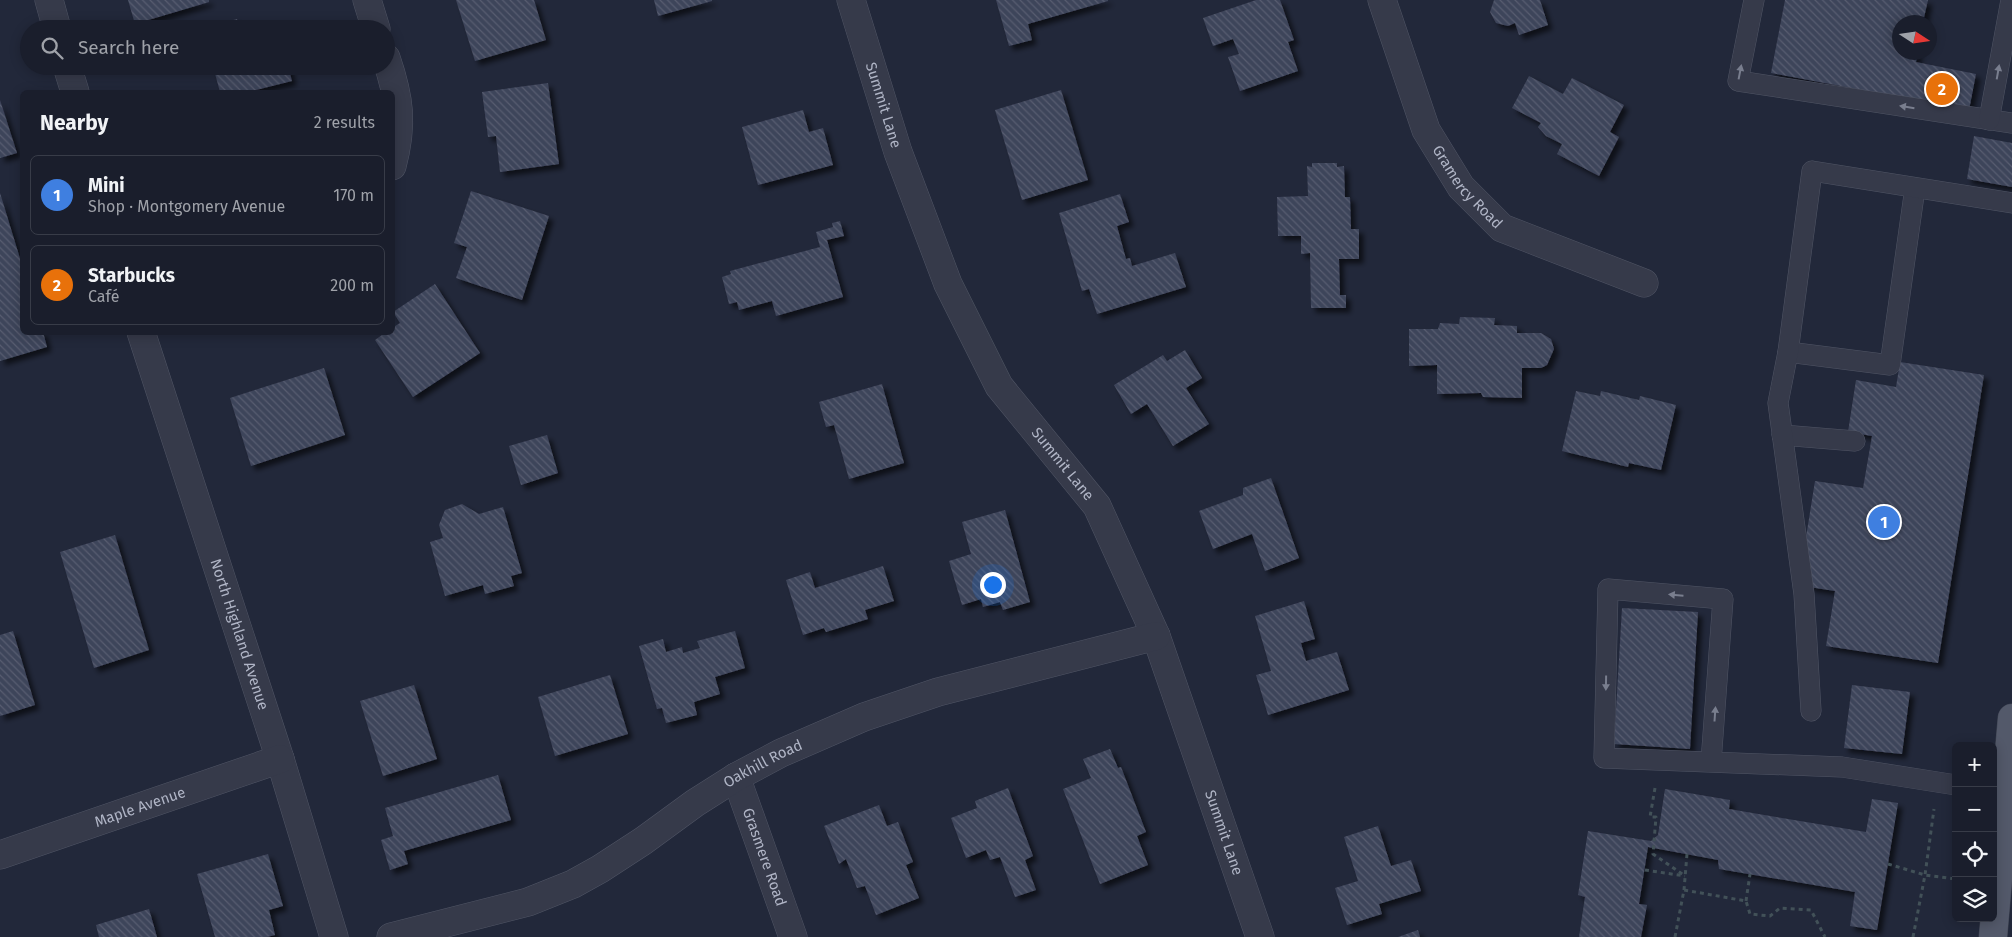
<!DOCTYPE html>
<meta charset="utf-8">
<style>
:root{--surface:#1a1e2c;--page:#232734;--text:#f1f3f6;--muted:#9fa2a9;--line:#383c48;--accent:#859df7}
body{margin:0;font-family:"Fira Sans",sans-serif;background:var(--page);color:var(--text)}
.controls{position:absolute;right:15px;bottom:15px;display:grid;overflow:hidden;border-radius:8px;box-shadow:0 2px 12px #0003}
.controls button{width:45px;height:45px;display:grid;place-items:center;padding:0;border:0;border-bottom:1px solid var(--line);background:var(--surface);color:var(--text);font:25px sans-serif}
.compass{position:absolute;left:1892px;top:15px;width:45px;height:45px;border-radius:50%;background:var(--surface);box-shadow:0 2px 12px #0003;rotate:102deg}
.you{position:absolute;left:992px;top:584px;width:18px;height:18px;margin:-12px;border:4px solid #fff;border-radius:50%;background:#1a73e8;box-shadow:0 0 0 8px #1a73e833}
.badge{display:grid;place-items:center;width:32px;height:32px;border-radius:50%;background:var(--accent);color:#fff;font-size:16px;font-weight:700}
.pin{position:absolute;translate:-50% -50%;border:2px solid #fff;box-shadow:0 1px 5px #0006}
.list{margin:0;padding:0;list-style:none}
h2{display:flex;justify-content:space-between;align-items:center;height:65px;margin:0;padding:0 20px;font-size:21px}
h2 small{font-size:16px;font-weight:400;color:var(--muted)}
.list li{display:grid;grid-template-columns:32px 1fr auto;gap:15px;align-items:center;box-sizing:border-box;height:80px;margin:0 10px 10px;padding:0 10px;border:1px solid var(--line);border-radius:8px}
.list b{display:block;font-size:19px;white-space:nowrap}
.list p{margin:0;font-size:16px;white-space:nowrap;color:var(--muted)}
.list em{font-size:16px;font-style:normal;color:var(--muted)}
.icon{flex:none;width:28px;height:28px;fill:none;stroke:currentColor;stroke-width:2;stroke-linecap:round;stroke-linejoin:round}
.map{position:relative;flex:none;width:2012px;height:937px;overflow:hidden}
.search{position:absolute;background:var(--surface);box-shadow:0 2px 12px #0003;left:20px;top:20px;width:375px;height:55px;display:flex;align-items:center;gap:12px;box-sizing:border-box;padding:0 18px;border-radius:28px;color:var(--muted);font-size:19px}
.panel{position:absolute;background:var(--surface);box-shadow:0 2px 12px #0003;left:20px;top:90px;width:375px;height:245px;border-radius:8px}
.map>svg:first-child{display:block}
.building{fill:url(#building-back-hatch);filter:url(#shadow)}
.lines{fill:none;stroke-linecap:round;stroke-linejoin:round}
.lane-casing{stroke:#505565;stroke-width:21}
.street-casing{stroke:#505565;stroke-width:29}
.primary-casing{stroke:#3f4453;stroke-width:29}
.path{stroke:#425158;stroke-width:3;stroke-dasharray:4 4;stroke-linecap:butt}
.lane{stroke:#363a4a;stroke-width:20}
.street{stroke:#363a4a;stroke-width:28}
.primary{stroke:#53596a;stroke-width:28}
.oneway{fill:#797e8e}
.labels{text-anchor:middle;stroke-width:4;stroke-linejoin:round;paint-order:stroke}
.street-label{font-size:15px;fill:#b0b5c6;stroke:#1b202f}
</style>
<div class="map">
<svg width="2012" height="937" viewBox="0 0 2012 937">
<defs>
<pattern id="building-back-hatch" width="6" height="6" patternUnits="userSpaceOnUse" patternTransform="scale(1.25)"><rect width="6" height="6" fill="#3e445a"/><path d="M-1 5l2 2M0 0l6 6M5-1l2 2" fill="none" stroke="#575d70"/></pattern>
<filter id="shadow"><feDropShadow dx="4.5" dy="4.5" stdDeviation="2.5" flood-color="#0009"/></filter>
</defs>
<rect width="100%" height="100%" fill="#22283a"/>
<g class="building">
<path d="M128,0H209V2L135,24Z"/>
<path d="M456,0H534L546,40L475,61Z"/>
<path d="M654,0H712V1L658,16Z"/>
<path d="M996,0H1108V1L1028,24L1032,40L1009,46Z"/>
<path d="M1256,0H1280L1294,40L1288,42L1298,71L1240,91L1228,57L1239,54L1233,39L1213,46L1203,18Z"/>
<path d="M1494,0H1540L1548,25L1519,35L1515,23L1508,26L1496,23L1490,12Z"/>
<path d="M1785,0H1928L1923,22H1900V52H1918L1916,62L1976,74L1969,110L1771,73Z"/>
<path d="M237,19L240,29H204V28Z"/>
<path d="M213,66H288L292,81L248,92H220Z"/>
<path d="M1529,76L1563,94L1572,78L1624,105L1610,132L1619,137L1599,176L1557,154L1562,144L1546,136L1538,127L1541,123L1512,108Z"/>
<path d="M548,83L559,164L500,172L496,136L488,137L482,92Z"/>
<path d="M1061,90L1088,180L1022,200L995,110Z"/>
<path d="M0,100L17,153L0,158Z"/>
<path d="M803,110L809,132L823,128L833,165L758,185L742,127Z"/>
<path d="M1974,136L2012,143V187L1967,179Z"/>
<path d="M1312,163H1337V167L1344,166L1345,197H1350L1351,229H1359V259H1339L1340,295H1346V308H1311L1310,253L1301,254V236H1278L1277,197L1308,196L1307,166L1312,167Z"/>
<path d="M471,191L549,216L522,300L456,278L467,247L454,243Z"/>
<path d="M0,193L22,265V332H43L47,347L0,361Z"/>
<path d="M1120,194L1129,222L1117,226L1126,259L1130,258L1132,266L1175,253L1186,287L1097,314L1089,289L1082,291L1059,213Z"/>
<path d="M840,221L844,236L827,240L843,297L776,316L772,301L739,310L737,302L729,304L722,277L731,274L730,271L820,247L816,232L833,227L832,223Z"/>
<path d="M435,284L480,353L413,397L375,340L386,332H392V328L400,323L393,312Z"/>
<path d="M1460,317L1495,318L1494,325L1517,326V333H1541L1551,339L1554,349L1547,365L1541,368H1522V398L1483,397L1481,393L1437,394V365L1409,366V329H1438L1440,323L1459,324Z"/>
<path d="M1185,350L1202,378L1186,388L1209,424L1173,446L1147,404L1131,414L1114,385L1163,355L1167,361Z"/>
<path d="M1900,362L1984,375L1938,663L1826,646L1835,591L1809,587L1803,556L1815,481L1863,488L1872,436L1848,432L1856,380L1896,387Z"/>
<path d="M324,368L345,435L251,466L230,398Z"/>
<path d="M882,384L904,463L849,479L834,425L826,427L819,402Z"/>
<path d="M1576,391L1600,396L1601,391L1639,400L1640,396L1676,405L1661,470L1629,463L1628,467L1562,451Z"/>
<path d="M547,435L558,473L521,485L509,446Z"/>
<path d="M1271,478L1299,558L1265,571L1252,534L1213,549L1199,511L1243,495V488Z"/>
<path d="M462,504L479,514L503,507L522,573L511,576L514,586L485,594L483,585L445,596L430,542L443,538L439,525L445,510Z"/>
<path d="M1005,510L1030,602L1003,610L1000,602L983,607L981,599L962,605L949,561L971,554L962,522Z"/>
<path d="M115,535L149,650L94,668L60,552Z"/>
<path d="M883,566L894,601L865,610L868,619L826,632L824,628L803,635L786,580L810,572L815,588Z"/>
<path d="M1304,601L1315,639L1301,643L1306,661L1337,652L1349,690L1268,715L1256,675L1271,671L1255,616Z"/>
<path d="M1622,608L1698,612L1690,749L1614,744Z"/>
<path d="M13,631L35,705L0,716V635Z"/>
<path d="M735,631L745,668L715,677L720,694L694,702L697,715L666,723L662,708L657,709L639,646L663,639L666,652L682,647L683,653L700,648L697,641Z"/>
<path d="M610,675L628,734L555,756L538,697Z"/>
<path d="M414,685L437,759L383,776L360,701Z"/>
<path d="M1852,685L1910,692L1902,754L1844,748Z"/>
<path d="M1110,749L1118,768L1121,767L1146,832L1137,836L1148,865L1100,884L1063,789L1091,778L1083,759Z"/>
<path d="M498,775L511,820L404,851L408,864L390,870L381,840L393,836L385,808Z"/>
<path d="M1008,788L1033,856L1025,860L1036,890L1015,897L1000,857L990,860L986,850L966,858L951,818L977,808L975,801Z"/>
<path d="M1665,789L1730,800L1729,809L1866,832L1872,799L1898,803L1877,930L1850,926L1855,892L1719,869L1718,860L1648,847L1639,904L1647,905L1641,937H1579L1585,897L1578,895L1588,831L1651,841L1658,835Z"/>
<path d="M879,805L887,826L898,822L913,862L906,865L919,898L876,915L865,886L857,888L846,859L839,864L824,826Z"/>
<path d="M1378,826L1391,866L1411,860L1421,891L1379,904L1382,914L1347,925L1335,888L1358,881L1344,837Z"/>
<path d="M268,854L283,906L269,910L275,935L267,937H215L197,874Z"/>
<path d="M149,909L157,937H99L96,925Z"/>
<path d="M1418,930L1420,937H1398Z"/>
</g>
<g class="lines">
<defs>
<g id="lane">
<path d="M1754,0L1738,81L2012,123"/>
<path d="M1989,120L2011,0"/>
<path d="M1788,352L1890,365L1915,188"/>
<path d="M1782,435L1855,441"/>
<path d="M1811,711L1804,594L1778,403L1788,352L1812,171L2012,203"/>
<path d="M1711,762L1723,599L1608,589L1604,758L1842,767L1956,785"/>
</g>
<g id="street">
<path d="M49,0L57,29"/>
<path d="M367,0L376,29"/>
<path id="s1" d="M851,0L898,152L948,284L999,386L1097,506L1156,636L1260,937"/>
<path id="s2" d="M1382,0L1426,130L1461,187L1502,228L1644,283"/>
<path d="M386,58C400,99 403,124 392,166"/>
<path d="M67,66L75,92"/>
<path id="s3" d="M141,332L280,759L334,937"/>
<path id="s4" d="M736,777L793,937"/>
<path id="s5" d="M0,855L280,759"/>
<path id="s6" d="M391,937L528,902L573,884L600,869L643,841L695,803L736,777L781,753L864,717L938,692L1156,636"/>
</g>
<path id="primary" d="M1993,937L2012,718"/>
</defs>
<use href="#lane" class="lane-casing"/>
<use href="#street" class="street-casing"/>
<use href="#primary" class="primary-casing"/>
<g class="path">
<path d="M1655,788L1650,817H1656L1653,854L1685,876"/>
<path d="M1888,864L1925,875L1955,879"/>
<path d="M1645,870L1685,876"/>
<path d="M1684,890L1687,854"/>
<path d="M1746,901L1750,874"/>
<path d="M1675,937L1684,890L1746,901L1750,914L1770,916L1780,908L1811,910L1825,937"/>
<path d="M1913,937L1925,875L1934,809"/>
</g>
<use href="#lane" class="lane"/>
<use href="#street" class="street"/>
<use href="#primary" class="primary"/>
</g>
<defs><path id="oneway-solid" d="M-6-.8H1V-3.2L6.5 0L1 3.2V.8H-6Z" transform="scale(1.25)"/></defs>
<g class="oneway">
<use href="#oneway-solid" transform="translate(1740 72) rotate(-79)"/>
<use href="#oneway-solid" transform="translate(1998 72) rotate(-80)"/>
<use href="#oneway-solid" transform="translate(1907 107) rotate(-171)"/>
<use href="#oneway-solid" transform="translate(1676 595) rotate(-175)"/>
<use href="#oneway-solid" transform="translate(1606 683) rotate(91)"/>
<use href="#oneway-solid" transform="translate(1715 714) rotate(-86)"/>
</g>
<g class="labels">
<g class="street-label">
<text dy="5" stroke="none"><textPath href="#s1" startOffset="110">Summit Lane</textPath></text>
<text dy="5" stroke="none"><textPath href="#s2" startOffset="208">Gramercy Road</textPath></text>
<text dy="5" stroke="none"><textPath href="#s1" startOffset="515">Summit Lane</textPath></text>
<text dy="5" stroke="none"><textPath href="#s3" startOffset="318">North Highland Avenue</textPath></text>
<text dy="5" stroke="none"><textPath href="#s6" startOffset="415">Oakhill Road</textPath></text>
<text dy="5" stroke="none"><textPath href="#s5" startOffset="148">Maple Avenue</textPath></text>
<text dy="5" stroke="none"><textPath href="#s1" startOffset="920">Summit Lane</textPath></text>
<text dy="5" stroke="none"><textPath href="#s4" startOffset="85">Grasmere Road</textPath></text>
</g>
</g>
</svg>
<div class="controls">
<button>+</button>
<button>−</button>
<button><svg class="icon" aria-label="locate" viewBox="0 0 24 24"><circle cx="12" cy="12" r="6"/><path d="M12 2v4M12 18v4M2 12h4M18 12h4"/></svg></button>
<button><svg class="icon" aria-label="layers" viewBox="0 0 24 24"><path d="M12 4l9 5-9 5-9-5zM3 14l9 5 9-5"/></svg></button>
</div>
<svg class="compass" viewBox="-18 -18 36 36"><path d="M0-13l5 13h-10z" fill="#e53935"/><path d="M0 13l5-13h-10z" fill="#9fa2a9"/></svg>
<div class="you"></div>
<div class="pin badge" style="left:1884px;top:522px;background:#3f7fe0">1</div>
<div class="pin badge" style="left:1942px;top:89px;background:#e8710a">2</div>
<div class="search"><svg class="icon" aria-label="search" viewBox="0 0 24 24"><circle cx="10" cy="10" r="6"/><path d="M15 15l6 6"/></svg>Search here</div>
<section class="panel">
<h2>Nearby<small>2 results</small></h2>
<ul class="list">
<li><span class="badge" style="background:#3f7fe0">1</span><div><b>Mini</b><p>Shop · Montgomery Avenue</p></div><em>170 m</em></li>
<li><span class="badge" style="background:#e8710a">2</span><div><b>Starbucks</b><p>Café</p></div><em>200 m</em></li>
</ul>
</section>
</div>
